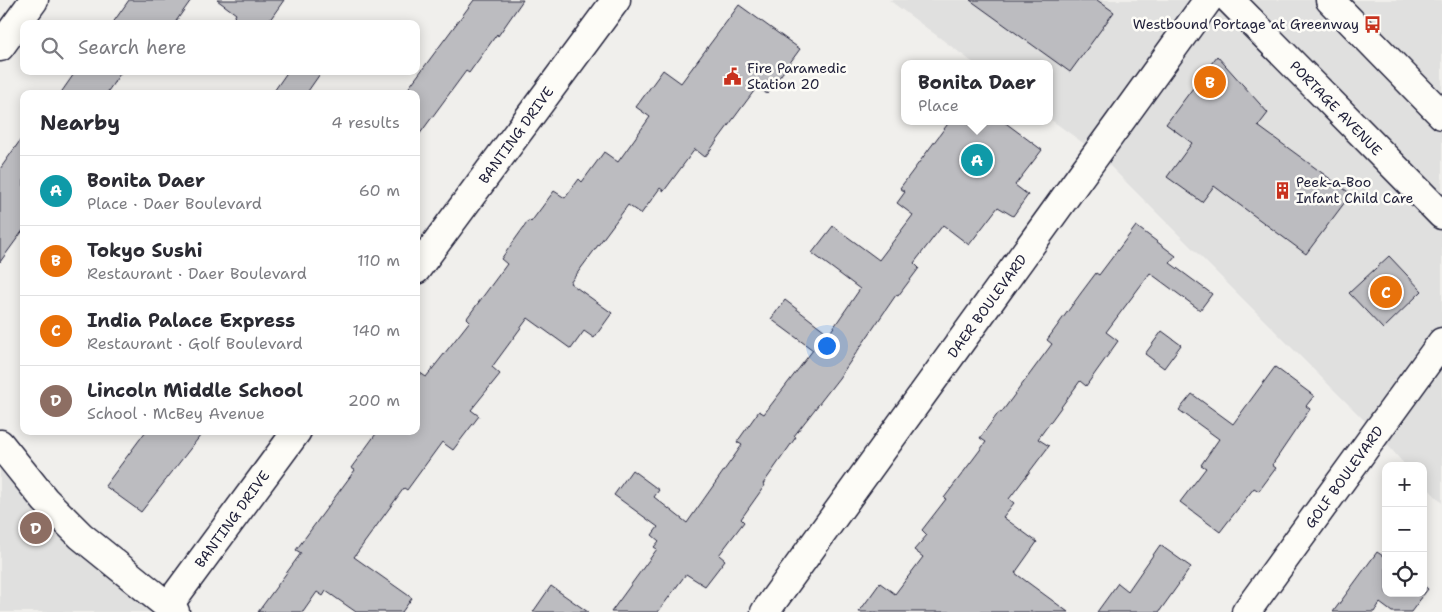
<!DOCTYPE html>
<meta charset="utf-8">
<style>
:root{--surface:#fff;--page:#f2f2f3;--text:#2b2b33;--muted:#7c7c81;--line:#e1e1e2;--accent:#111827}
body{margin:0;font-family:"Shantell Sans",sans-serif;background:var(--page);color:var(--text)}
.controls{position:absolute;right:15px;bottom:15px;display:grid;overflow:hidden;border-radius:10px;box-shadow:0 2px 12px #0003}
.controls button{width:45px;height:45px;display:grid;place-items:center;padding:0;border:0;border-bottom:1px solid var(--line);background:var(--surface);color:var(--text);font:25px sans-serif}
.you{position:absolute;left:826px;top:345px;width:18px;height:18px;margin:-12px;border:4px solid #fff;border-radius:50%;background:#1a73e8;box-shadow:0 0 0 8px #1a73e833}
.badge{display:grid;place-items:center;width:32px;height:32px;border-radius:50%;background:var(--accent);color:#fff;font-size:16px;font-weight:700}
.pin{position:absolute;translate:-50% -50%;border:2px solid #fff;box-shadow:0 1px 5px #0006}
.popup{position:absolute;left:901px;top:60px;width:152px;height:65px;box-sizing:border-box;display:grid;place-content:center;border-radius:10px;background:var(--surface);filter:drop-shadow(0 1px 4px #0005);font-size:16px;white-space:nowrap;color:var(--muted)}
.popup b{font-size:19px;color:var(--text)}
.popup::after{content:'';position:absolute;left:50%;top:100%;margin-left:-10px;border:10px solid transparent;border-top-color:var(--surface)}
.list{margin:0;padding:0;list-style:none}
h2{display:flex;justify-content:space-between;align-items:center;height:65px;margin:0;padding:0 20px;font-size:21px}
h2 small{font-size:16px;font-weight:400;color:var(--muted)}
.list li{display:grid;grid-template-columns:32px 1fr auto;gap:15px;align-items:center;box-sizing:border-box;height:70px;padding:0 20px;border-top:1px solid var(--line)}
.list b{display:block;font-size:19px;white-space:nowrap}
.list p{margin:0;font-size:16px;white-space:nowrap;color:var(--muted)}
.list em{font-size:16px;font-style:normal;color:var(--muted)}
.icon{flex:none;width:28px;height:28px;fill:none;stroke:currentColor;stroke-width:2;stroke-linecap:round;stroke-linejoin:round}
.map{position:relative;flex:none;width:1442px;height:612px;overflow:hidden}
.search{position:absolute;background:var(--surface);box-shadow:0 2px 12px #0003;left:20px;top:20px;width:400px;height:55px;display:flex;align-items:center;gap:12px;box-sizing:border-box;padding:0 18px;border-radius:10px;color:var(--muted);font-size:19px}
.panel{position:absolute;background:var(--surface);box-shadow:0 2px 12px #0003;left:20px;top:90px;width:400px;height:345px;border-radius:10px}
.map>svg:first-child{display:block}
.built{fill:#e0e0df}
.building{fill:#bcbcc0;stroke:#22223b}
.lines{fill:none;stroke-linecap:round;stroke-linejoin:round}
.minor-casing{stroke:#22223b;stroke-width:31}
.highway-casing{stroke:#22223b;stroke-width:31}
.minor{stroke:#fdfcf7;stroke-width:28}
.highway{stroke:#fdfcf7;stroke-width:28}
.labels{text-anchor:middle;stroke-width:5;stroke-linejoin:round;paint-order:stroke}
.poi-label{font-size:14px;fill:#22223b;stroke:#fdfcf7;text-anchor:start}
.street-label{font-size:14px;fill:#22223b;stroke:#fdfcf7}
</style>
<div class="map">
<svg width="1442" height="612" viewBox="0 0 1442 612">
<rect width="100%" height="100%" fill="#f0efec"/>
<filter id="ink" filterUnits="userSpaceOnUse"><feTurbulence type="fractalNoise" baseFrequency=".02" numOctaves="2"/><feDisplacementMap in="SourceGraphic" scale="10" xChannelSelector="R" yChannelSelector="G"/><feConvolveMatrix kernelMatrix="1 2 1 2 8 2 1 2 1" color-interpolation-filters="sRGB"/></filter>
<g filter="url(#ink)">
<g class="built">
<path d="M889,0H1442V503L1423,483V466H1406L1377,433L1097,153L1050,119V64H975Z"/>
<path d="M0,444L175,612H0Z"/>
</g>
<g class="building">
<path d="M129,0H191L174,24H112Z"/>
<path d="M217,0H284L267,24H230L236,14Z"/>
<path d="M474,0H523L498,36L497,34L469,73L466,71L416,139V94H404Z"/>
<path d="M970,0H1097L1114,12L1070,72Z"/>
<path d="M739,5L800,49L767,94L757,87L705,157L695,149L664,191L660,188L641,214L628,205L570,283L612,313L594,338L584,331L571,349L528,318L492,367L500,374L471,410L479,416L453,450L442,442L407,490L404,488L354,557L412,598L402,612H356L326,591L323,596L317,592L303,612H258L301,553L296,550L355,470L351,468L378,431H416V370L426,377L470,321L467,318L507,264L501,259L529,220L531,222L554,191L565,198L579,179L582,182L604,152L618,162L650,117L636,107L663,70L681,83Z"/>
<path d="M1217,56L1268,113L1258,126L1351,194L1306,254L1214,186L1202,202L1167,177L1192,143L1166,124Z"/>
<path d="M76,71H122L106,94H60Z"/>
<path d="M288,71H322L306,94H272Z"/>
<path d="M950,121H1003L1042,150L1015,185L1028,195L1013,216L998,207L969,245L943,225L914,263L919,268L898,296L896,295L839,378L794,436L796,437L763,484L765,485L741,519L744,522L719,555L725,560L705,586L686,574L658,612H611L657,549L654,547L659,541L652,535L658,527L614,495L632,470L659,490L654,497L687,523L742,445L737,442L759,411L764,414L813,350L771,319L785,300L829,334L860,289L812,253L833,226L879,260L913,215L897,203L905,192L900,188Z"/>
<path d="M24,135V229L0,262V169Z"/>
<path d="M1136,226L1176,256L1170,263L1212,294L1200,310L1150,273L1106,332L1118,341L1086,386L1080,381L1038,439L1049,446L1009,499L1014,503L1003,517L1037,542L1015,573L1068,612H859L880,583L895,594L923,557L914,550L927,535L922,530L946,499L944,498L986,442L980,438L999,412L1001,413L1052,344L1047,340L1081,293L1096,273L1099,275Z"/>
<path d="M1389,256L1422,291L1383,329L1349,293Z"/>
<path d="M1162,331L1181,345L1164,368L1145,354Z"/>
<path d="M1275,367L1314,396L1306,406L1310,409L1272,465L1276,468L1259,491L1254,488L1220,532L1180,502L1206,468L1201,465L1219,439L1179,410L1192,394L1233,424Z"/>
<path d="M146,431H204L141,512L105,486Z"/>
<path d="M1160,545L1191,567L1159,612H1097L1118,583L1128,591Z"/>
<path d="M1377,552L1386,558V593H1423V585L1428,589L1411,612H1392L1380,603L1374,612H1333Z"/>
<path d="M551,586L588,612H533Z"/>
</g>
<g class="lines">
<defs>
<g id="minor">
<path d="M0,47L34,0"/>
<path d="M416,270L616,0"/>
<path d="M0,444L45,500L81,536L175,612"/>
<path d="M168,606L297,431"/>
<path d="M765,612L1208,0"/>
<path d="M1246,612L1442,342"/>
</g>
<g id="highway">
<path d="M1230,0L1442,215"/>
<path d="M1330,0L1442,115"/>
</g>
</defs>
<use href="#minor" class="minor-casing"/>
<use href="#highway" class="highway-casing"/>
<use href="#minor" class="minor"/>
<use href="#highway" class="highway"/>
</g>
</g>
<defs>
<symbol id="bus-bare" viewBox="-9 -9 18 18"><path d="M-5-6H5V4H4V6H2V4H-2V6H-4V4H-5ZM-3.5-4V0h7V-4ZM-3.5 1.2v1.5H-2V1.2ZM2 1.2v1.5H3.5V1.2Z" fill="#c8321e" stroke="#fdfcf7" stroke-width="2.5" paint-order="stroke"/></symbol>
<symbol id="civic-bare" viewBox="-9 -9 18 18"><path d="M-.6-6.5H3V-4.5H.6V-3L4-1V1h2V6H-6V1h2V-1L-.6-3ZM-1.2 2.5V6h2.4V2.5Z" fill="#c8321e" stroke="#fdfcf7" stroke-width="2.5" paint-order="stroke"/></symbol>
<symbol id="building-bare" viewBox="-9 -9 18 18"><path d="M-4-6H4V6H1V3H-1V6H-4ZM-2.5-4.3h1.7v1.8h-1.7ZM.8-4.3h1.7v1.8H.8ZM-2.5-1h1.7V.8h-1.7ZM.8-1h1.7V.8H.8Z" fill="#c8321e" stroke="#fdfcf7" stroke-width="2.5" paint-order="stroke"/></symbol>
</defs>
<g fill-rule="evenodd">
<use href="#bus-bare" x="1360" y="12" width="25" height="25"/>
<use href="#civic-bare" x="720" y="64" width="25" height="25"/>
<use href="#building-bare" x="1270" y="178" width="25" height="25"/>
</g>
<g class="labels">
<g class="poi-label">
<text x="1359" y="29" text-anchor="end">Westbound Portage at Greenway</text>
<text x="747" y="73">Fire Paramedic<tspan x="747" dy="16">Station 20</tspan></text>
<text x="1296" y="187">Peek-a-Boo<tspan x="1296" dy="16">Infant Child Care</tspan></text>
</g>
<g class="street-label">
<text transform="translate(1336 108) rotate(46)" y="5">PORTAGE AVENUE</text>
<text transform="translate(516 135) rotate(-54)" y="5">BANTING DRIVE</text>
<text transform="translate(987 306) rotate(-54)" y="5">DAER BOULEVARD</text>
<text transform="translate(1344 477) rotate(-54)" y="5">GOLF BOULEVARD</text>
<text transform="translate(232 519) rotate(-54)" y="5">BANTING DRIVE</text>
</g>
</g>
</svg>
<div class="controls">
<button>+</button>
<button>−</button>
<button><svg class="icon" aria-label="locate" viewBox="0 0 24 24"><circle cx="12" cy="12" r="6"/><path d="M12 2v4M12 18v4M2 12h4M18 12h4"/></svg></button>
</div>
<div class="you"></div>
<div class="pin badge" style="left:977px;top:160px;background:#0f9aa8">A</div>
<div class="popup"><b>Bonita Daer</b>Place</div>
<div class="pin badge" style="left:1210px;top:82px;background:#e8710a">B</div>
<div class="pin badge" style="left:1386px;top:292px;background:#e8710a">C</div>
<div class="pin badge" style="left:36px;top:528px;background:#8d6e63">D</div>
<div class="search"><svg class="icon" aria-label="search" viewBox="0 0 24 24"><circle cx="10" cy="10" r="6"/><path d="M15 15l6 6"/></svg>Search here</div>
<section class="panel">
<h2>Nearby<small>4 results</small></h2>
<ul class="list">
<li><span class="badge" style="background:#0f9aa8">A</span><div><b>Bonita Daer</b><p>Place · Daer Boulevard</p></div><em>60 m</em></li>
<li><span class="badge" style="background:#e8710a">B</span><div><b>Tokyo Sushi</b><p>Restaurant · Daer Boulevard</p></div><em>110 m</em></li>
<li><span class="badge" style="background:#e8710a">C</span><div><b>India Palace Express</b><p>Restaurant · Golf Boulevard</p></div><em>140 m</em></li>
<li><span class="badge" style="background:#8d6e63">D</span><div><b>Lincoln Middle School</b><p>School · McBey Avenue</p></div><em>200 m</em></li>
</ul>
</section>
</div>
